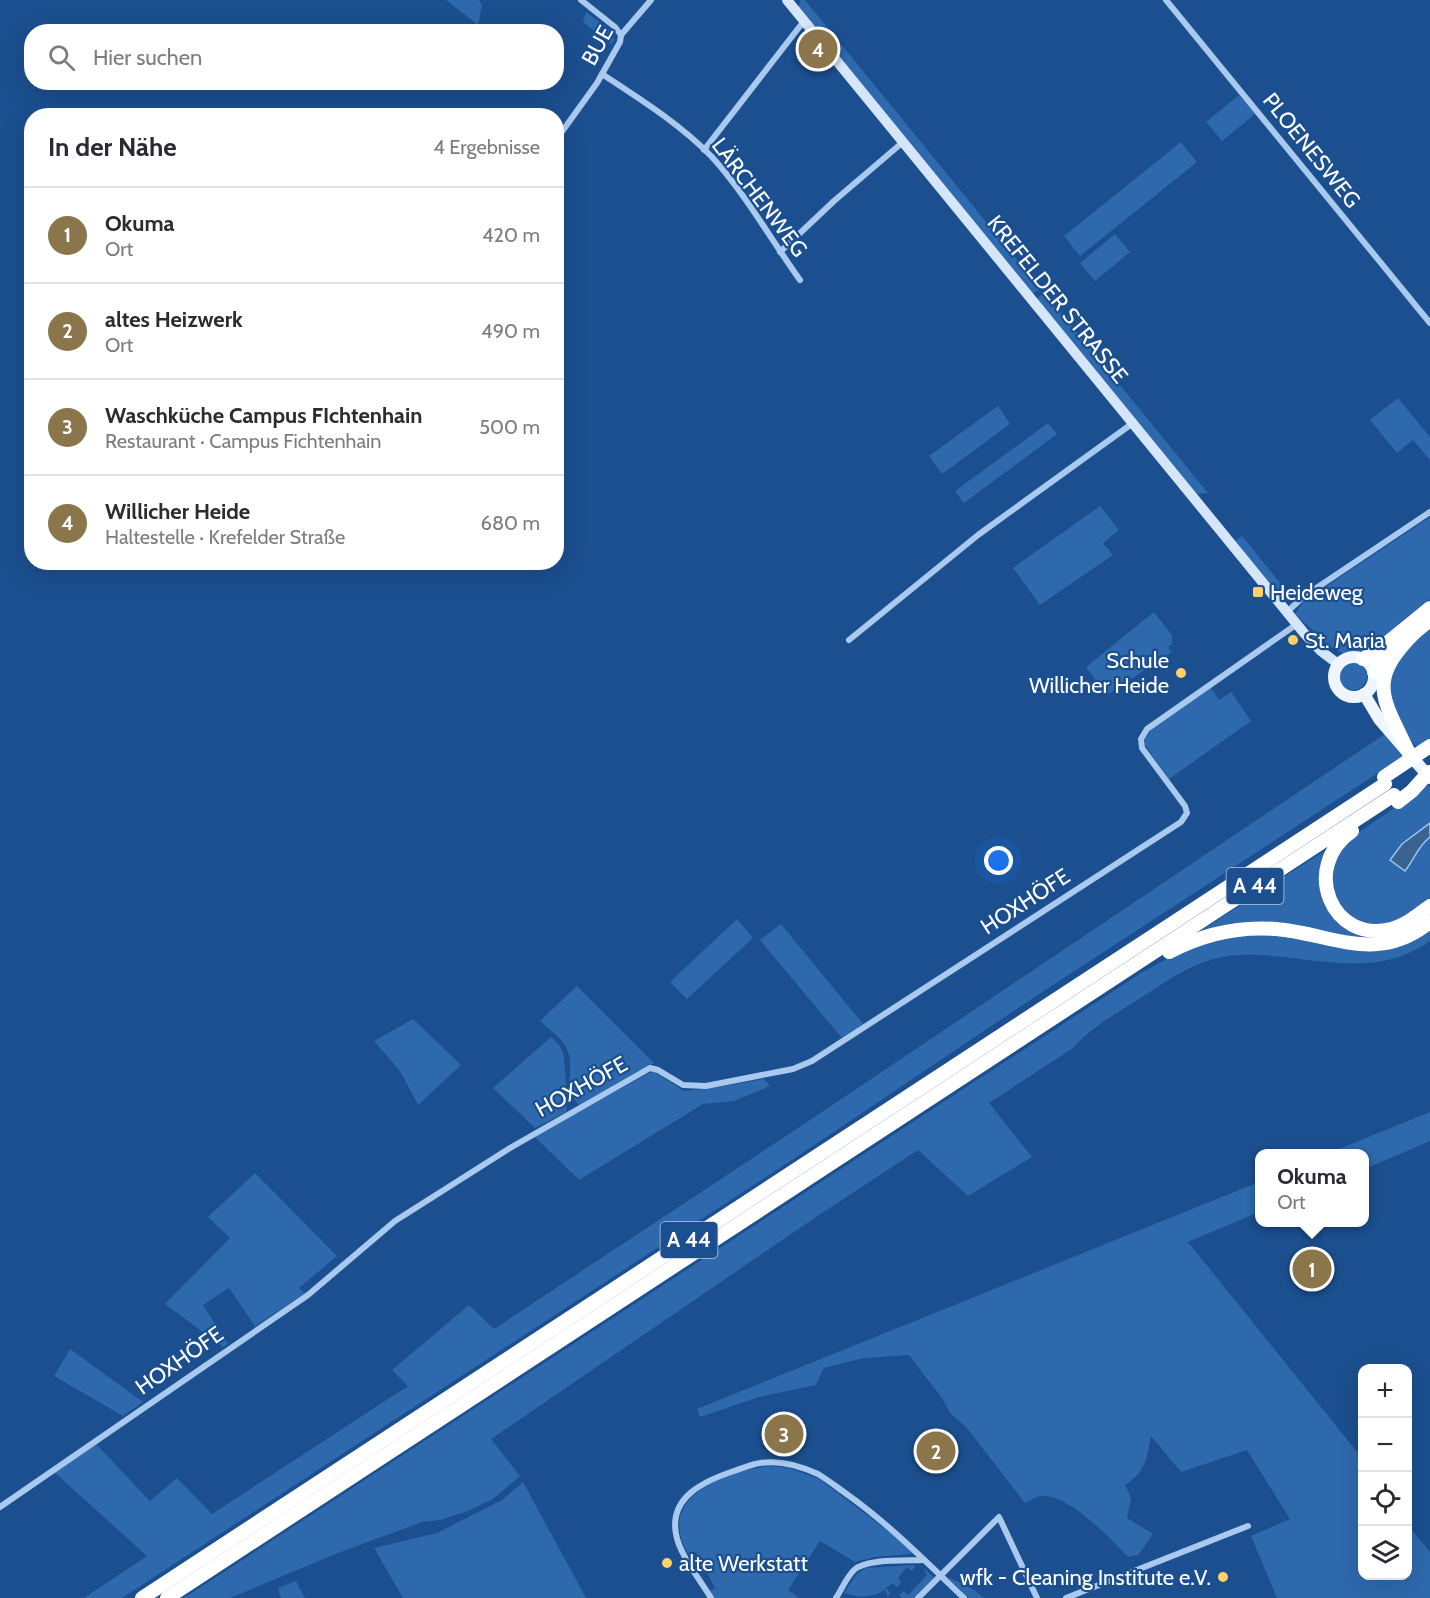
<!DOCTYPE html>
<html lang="de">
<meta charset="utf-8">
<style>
:root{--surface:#fff;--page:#f2f2f3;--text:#2b2b33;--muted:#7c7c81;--line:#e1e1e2;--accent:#8a764a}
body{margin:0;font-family:Cabin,sans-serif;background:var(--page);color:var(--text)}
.controls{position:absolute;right:18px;bottom:18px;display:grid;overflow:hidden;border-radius:12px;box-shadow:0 6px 24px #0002}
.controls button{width:54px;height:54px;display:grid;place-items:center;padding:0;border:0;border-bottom:2px solid var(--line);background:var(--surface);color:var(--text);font:30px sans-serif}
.you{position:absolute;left:999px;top:861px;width:21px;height:21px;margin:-15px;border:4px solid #fff;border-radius:50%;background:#1a73e8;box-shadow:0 0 0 9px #1a73e833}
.badge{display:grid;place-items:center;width:39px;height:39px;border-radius:50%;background:var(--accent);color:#fff;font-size:20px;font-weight:700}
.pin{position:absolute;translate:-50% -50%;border:3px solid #fff;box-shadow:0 2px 6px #0006}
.popup{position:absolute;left:1255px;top:1149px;width:114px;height:78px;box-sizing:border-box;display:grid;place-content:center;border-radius:12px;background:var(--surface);filter:drop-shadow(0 2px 4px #0005);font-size:20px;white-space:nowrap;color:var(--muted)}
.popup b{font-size:22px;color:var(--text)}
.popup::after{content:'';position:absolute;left:50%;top:100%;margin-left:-12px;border:12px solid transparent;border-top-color:var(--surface)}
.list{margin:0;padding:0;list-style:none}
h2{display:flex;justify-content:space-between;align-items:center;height:78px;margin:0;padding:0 24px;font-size:26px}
h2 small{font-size:20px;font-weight:400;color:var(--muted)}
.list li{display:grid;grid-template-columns:39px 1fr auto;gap:18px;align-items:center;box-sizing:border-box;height:96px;padding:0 24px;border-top:2px solid var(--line)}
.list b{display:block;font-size:22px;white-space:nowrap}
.list p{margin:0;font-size:20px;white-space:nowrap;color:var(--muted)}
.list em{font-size:20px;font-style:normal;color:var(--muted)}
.icon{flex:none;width:33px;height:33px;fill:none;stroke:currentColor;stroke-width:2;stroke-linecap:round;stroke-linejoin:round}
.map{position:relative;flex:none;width:1430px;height:1598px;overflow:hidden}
.search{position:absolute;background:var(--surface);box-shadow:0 6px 24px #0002;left:24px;top:24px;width:540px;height:66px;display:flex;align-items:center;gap:15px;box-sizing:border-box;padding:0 21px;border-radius:24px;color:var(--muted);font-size:22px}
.panel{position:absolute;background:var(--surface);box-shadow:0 6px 24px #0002;left:24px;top:108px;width:540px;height:462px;border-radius:24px}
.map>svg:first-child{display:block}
.green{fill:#2e69ad}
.water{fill:#3c6290;stroke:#9cc4f0;stroke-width:1.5}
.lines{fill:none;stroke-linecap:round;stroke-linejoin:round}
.street{stroke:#a9c9ee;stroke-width:6}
.secondary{stroke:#d6e6fa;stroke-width:10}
.primary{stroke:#f0f6ff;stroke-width:12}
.highway{stroke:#fff;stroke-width:14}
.highway-bridge{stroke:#fff;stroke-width:14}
.poi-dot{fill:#ffd166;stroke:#1b4f8f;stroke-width:2}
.labels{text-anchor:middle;stroke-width:4.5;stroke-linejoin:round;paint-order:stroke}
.shield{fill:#1b4f8f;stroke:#bbcadd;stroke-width:1.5}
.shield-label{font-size:21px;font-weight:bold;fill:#fff}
.street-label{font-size:22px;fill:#fff;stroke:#1b4f8f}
.poi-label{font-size:22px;fill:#fff;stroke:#1b4f8f;text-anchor:start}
</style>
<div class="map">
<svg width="1430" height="1598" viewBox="0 0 1430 1598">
<rect width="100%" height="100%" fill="#1b4f8f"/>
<g class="green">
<path d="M446,0H479L482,5L478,25Z"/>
<path d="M800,0H805L1041,289L1033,293L799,7Z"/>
<path d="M586,12L612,31L614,40L611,44L583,22Z"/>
<path d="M1239,95L1255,114L1222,141L1206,122Z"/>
<path d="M1181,142L1197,162L1080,256L1064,236Z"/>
<path d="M1115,234L1130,252L1095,281L1080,263Z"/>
<path d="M1044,292L1208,493L1197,494L1037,299Z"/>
<path d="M1398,398L1430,437V460L1413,440L1397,453L1370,420Z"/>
<path d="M998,406L1010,424L942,474L929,456Z"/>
<path d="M1048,423L1057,434L964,503L955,491Z"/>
<path d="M1100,506L1119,530L1103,543L1113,555L1040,605L1013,568Z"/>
<path d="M1430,517V599L1403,620L1388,635L1360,654H1345L1332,648L1295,614L1303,602Z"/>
<path d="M1242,536L1294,600L1283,599L1235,541Z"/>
<path d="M1154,612L1172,635V645H1169V650L1173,651L1107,695L1086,667Z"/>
<path d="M1430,625V739L1417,747L1408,737L1387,691L1394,663Z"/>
<circle cx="1353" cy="676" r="14"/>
<path d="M1211,688L1219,700L1231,692L1251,721L1169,779L1145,745V739L1151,730Z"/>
<path d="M1385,734L1404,756L1024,1004L792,1160L122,1598H84L147,1556L54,1472L96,1444L150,1501L177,1478L212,1514L408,1386L392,1370L469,1305L494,1329L804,1124Z"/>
<path d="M1428,785L1430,787V823L1410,840L1417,849L1430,837V899L1411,914L1399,921L1375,925L1360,921L1349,915L1339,904L1332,890L1334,862L1349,839Z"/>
<path d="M1332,846L1327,855L1337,915L1397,934L1371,940L1287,928L1196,934Z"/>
<path d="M737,919L753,938L687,999L670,982Z"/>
<path d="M781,924L863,1024L842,1038L760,940Z"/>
<path d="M1430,929V941C1367,986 1297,948 1229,956C1195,960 1167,981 1139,999C1115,1014 1092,1027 1073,1048L989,1103L1032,1157L968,1196L918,1150L816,1217L491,1439L520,1476L493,1499L468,1511L440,1520L422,1522L338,1553L230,1598H184L1141,973L1168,958L1214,939L1244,934H1268L1296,937L1339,948Z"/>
<path d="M577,986L654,1063L579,1105C561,1086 576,1069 567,1049C562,1038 549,1029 540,1021Z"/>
<path d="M413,1019L461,1065L418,1105L400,1071L374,1041Z"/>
<path d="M551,1037C556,1042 561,1046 563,1053C565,1060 568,1105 566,1112L535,1128L493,1088Z"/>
<path d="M653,1071L684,1091L720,1087L764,1079L770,1086L734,1101L703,1104L579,1180L534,1136Z"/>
<path d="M1430,1112V1141L1365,1169L1364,1154L1329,1153Z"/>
<path d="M255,1173L337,1256L299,1288L305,1293L255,1326L229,1288L203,1305L228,1344L223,1347L165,1304L230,1238L208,1217Z"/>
<path d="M1259,1182V1212L1188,1242L1362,1458V1465L1359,1468L1362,1472V1576H1408V1525L1430,1552V1598H1277L1251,1536L1290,1519L1247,1450L1181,1472L1151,1436C1146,1459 1147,1471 1125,1485L1131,1498L1127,1518L1153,1534L1138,1555L1128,1557C1111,1539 1069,1494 1042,1496C1037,1496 1030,1501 1025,1503L966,1427L951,1414L942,1398L909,1355L864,1358L824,1368L816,1385L759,1397L700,1417L697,1409Z"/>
<path d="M70,1349L143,1402L123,1416L54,1376Z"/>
<path d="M770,1466L789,1468L819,1479L905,1544L912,1550L911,1554L874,1557L855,1562L820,1541L788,1590L799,1598H714L710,1591L715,1588L696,1552L688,1554C686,1549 682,1543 681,1537C668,1490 736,1470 770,1466Z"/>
<path d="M523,1482L586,1598H403L374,1548L437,1533L502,1500Z"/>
<path d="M914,1565L915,1567L912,1571L907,1567L898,1578L901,1582L897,1587L893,1583L886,1588L890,1593L888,1596L885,1590C872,1598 857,1598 844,1593L857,1574L866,1568Z"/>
<path d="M925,1569L934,1578L914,1598H902L899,1595L904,1591L908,1595L927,1575L924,1571Z"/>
<path d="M950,1578L973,1589L984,1598H969L949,1579Z"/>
<path d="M296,1581L305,1598H281L278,1588Z"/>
</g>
<path class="water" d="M1430,823V837C1417,847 1416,857 1405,871L1390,860L1402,844Z"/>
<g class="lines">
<g class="street">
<path d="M581,0L615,27L621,35"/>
<path d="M1166,0L1430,323"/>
<path d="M602,74C640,99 680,124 712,157C744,192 772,241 800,280"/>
<path d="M556,140L597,83L620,42L621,35L651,0"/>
<path d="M704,150L804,21"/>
<path d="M780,252L834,201L903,142"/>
<path d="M1287,612L1303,597L1430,512"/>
<path d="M849,640L978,535L1133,423"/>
<path d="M0,1507L308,1295L395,1221L510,1148L650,1068L658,1070L683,1085L706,1086L793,1069L812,1061L1181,822L1187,813L1185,806L1142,748L1141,739L1147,729L1297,624"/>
<path d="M711,1598C701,1581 679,1554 676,1534C669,1497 704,1481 734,1471C743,1468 752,1464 760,1463C779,1460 801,1466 818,1474C828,1480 838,1488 848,1495C890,1525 926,1562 964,1598"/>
<path d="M836,1598C842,1589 846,1578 854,1570C866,1558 907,1561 924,1560"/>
<path d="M918,1598L999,1517L1037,1598"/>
<path d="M1066,1598L1248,1526"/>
</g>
<path class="secondary" d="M787,0L1304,633L1321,651L1338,664"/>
<g class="primary">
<circle cx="1354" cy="677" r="20"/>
<path d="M1364,694L1379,719L1430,778"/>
</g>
<g class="highway">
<path d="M1409,637L1430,620"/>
<path d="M1363,659L1381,648L1430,608"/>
<path d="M1374,672L1379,663L1394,650"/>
<path d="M1409,753C1382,697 1366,681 1416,631"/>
<path d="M1352,831C1300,867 1332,944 1391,929C1406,925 1418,915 1430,906"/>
<path d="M1169,952C1203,934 1238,926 1276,929C1333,934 1377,965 1430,922"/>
<path d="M142,1598L1385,784"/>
<path d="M167,1598L1394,795"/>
</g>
<g class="highway-bridge">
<path d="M1384,777L1430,746"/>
<path d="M1398,802L1412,791L1429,772"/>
</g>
</g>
<g class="poi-dot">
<rect x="1252" y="586" width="12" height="12" rx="3"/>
<circle cx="1293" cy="640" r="6"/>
<circle cx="1181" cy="673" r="6"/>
<circle cx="667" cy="1563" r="6"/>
<circle cx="1223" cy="1577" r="6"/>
</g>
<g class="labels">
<g class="shield">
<rect x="1226.5" y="868" width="57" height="36" rx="4.5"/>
<rect x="660.5" y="1222" width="57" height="36" rx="4.5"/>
</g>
<g class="shield-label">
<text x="1255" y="893">A 44</text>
<text x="689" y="1247">A 44</text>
</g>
<g class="street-label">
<text transform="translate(597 45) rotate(-61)" y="8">BUE</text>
<text transform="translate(1312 150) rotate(51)" y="8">PLOENESWEG</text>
<text transform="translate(760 197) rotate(53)" y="8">LÄRCHENWEG</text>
<text transform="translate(1058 299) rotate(51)" y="8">KREFELDER STRASSE</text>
<text transform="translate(1025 901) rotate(-33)" y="8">HOXHÖFE</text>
<text transform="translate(581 1086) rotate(-29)" y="8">HOXHÖFE</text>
<text transform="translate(179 1360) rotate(-35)" y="8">HOXHÖFE</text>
</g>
<g class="poi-label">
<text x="1270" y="600">Heideweg</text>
<text x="1305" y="648">St. Maria</text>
<text x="1169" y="668" text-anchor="end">Schule<tspan x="1169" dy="25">Willicher Heide</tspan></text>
<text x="679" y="1571">alte Werkstatt</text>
<text x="1211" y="1585" text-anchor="end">wfk - Cleaning Institute e.V.</text>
</g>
</g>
</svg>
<div class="controls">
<button>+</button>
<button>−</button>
<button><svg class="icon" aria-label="locate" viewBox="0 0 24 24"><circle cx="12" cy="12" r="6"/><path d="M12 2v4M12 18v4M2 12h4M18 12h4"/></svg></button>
<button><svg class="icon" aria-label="layers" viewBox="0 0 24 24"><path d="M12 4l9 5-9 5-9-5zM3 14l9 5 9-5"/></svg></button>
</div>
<div class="you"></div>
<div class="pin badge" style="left:1312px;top:1269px">1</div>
<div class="popup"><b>Okuma</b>Ort</div>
<div class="pin badge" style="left:936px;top:1451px">2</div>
<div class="pin badge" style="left:784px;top:1434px">3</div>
<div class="pin badge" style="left:818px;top:49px">4</div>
<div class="search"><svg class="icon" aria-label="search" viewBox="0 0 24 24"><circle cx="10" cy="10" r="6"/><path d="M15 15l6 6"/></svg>Hier suchen</div>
<section class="panel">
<h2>In der Nähe<small>4 Ergebnisse</small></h2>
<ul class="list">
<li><span class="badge">1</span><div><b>Okuma</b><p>Ort</p></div><em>420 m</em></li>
<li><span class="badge">2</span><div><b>altes Heizwerk</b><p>Ort</p></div><em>490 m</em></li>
<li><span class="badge">3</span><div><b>Waschküche Campus FIchtenhain</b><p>Restaurant · Campus Fichtenhain</p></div><em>500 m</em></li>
<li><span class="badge">4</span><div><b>Willicher Heide</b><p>Haltestelle · Krefelder Straße</p></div><em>680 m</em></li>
</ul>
</section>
</div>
